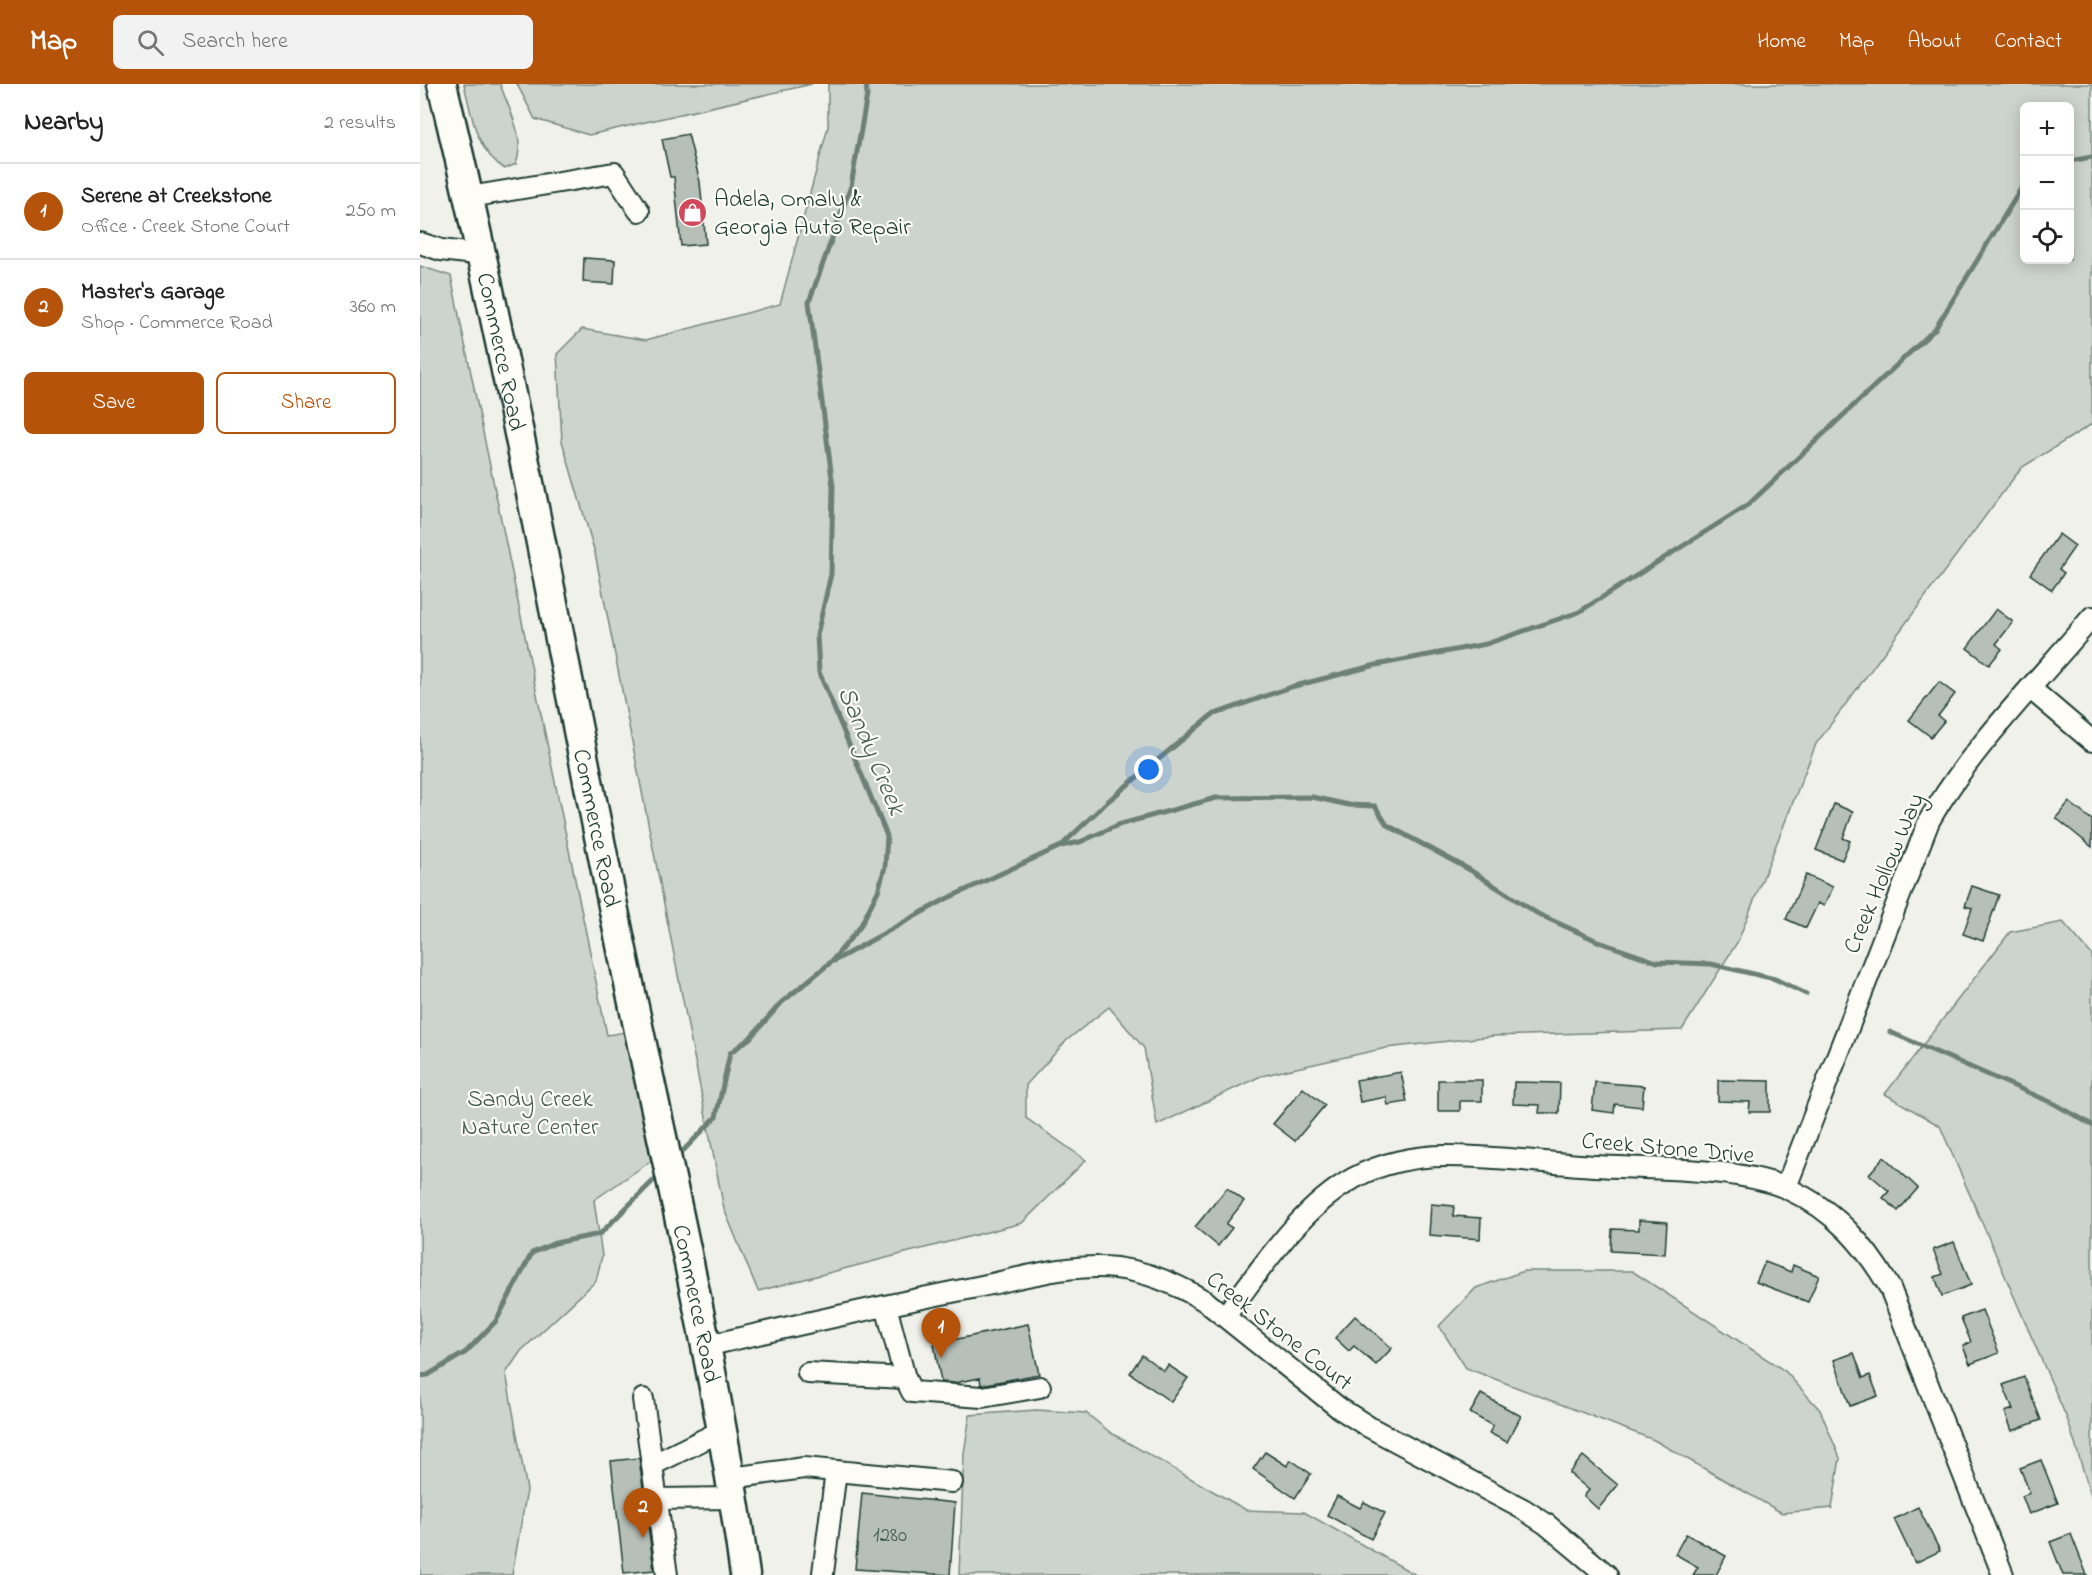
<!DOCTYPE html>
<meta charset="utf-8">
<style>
:root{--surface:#fff;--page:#f2f2f2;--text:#222;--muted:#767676;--line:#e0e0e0;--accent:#b45309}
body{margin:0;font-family:"Indie Flower",sans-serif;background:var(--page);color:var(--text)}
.controls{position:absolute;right:18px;top:18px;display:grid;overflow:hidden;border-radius:9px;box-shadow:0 3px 15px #0003}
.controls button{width:54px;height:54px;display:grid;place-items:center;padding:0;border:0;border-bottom:2px solid var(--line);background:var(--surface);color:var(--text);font:30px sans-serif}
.you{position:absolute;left:729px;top:686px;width:21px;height:21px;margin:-15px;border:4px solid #fff;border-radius:50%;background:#1a73e8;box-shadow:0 0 0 9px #1a73e833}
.badge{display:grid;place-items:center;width:39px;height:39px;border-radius:50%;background:var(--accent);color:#fff;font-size:20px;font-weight:700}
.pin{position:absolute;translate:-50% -50px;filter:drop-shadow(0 2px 3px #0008)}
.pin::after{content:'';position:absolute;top:32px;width:21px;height:18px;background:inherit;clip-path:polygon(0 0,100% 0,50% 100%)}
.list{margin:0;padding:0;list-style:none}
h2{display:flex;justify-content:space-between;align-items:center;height:78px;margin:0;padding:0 24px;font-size:26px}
h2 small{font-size:20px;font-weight:400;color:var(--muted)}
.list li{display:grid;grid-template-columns:39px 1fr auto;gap:18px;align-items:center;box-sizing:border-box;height:96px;padding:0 24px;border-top:2px solid var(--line)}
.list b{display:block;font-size:22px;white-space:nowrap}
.list p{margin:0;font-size:20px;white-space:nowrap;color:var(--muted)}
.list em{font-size:20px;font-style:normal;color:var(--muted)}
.actions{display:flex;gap:12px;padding:18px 24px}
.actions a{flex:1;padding:14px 0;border:2px solid var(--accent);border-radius:9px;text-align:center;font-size:21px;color:var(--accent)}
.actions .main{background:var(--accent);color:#fff}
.icon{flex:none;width:33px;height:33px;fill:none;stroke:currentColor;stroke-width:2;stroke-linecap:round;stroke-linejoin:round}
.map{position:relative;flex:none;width:1672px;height:1491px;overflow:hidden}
header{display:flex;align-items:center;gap:36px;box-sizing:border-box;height:84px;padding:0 30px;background:var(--accent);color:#fff}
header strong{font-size:28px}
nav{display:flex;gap:33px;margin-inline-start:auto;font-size:21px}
.search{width:420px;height:54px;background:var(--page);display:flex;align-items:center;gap:15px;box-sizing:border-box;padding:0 21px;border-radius:9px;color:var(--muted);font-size:22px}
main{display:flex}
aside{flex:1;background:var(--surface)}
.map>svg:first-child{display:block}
.green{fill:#cdd3cd;stroke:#768880;stroke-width:1.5;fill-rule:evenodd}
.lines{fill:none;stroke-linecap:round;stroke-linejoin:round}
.stream{stroke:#6c8077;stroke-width:5}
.building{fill:#b6bfb8;stroke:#1f3d34;stroke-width:1.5}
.minor-casing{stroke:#1f3d34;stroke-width:24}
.highway-casing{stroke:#1f3d34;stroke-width:33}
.minor{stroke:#fdfcf7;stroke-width:20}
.highway{stroke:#fdfcf7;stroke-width:28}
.labels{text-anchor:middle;stroke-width:4.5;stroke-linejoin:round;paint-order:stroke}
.number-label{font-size:21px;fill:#455e55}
.poi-label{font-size:24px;fill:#1f3d34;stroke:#fdfcf7;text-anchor:start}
.street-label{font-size:24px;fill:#1f3d34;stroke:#fdfcf7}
.park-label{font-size:24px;fill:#425b53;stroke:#fdfcf7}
.water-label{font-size:26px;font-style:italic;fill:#455e56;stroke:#fdfcf7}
</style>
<header>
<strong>Map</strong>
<div class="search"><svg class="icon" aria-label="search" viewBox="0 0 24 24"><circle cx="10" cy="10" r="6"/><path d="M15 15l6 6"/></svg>Search here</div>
<nav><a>Home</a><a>Map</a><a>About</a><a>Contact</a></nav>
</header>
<main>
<aside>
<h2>Nearby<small>2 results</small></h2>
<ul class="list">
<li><span class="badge">1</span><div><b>Serene at Creekstone</b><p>Office · Creek Stone Court</p></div><em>250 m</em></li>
<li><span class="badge">2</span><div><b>Master's Garage</b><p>Shop · Commerce Road</p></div><em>360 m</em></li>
</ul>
<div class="actions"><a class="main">Save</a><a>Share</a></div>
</aside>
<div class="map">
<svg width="1672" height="1491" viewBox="0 0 1672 1491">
<rect width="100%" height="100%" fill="#f0f1eb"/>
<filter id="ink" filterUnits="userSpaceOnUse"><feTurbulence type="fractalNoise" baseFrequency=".0167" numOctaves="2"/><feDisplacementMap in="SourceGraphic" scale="12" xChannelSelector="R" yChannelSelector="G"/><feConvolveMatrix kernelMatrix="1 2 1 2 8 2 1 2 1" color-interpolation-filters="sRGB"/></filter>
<g filter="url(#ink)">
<g class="green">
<path d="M44,0H80C89,26 106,53 96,80L85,85C55,66 52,32 44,0Z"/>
<path d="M97,0H392L169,51L115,35Z"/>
<path d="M408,0H1672V340L1601,384L1396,660L1318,857L1262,946L1074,952L966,964L841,992L737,1041L724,964L689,923L647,956L606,1001V1034L666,1076L602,1139L338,1207L304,1125L175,469L142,357L137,270L162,245L226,256L360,220L408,43ZM1604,22H1650V176H1604Z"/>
<path d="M0,182L31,192L187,951L206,948L231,1077L174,1116L182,1172L176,1197L101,1267L86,1289L107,1406L92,1491H0Z"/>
<path d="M1643,838L1672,871V1415L1648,1337L1520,1042L1465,1010L1590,848Z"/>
<path d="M1104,1187H1212L1365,1287L1400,1326L1420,1374L1412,1424L1362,1429L1234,1356L1046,1284L1019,1242L1056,1204Z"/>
<path d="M616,1326L666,1329L691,1349L826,1426L884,1428L996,1491H539L544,1369L550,1331Z"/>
</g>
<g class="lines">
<g class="stream">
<path d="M1650,77L1672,73"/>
<path d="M641,762L687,718L792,631L871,603L956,581L1066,560L1159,528L1329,420L1515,245L1604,100"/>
<path d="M414,877L526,815L641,762L660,758L698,741L796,714L892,713L929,721L955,722L967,741L1050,786L1118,830L1182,859L1237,878L1291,880L1355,895L1386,910"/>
<path d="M1470,948L1635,1020L1672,1041"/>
<path d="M257,1073L296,1033L310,969L330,954L362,918L410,879L440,843L458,807L465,783L467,752L399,588L397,551L411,490L413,402L389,218L431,102L447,11L446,0"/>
<path d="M0,1292L8,1291L46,1268L76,1237L112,1169L135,1159L180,1150L240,1090"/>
</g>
</g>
<g class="building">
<path d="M268,50L280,98L286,160L261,162L254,93H250L242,55Z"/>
<path d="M164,174L195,176L194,200L163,198Z"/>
<path d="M1639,450L1655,462L1639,485L1644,489L1632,506L1610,490Z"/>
<path d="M1576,525L1593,538L1576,560L1582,565L1569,581L1547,564Z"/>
<path d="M1519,598L1535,610L1518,632L1524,637L1511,653L1489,636Z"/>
<path d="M1649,718L1672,736V763L1636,734Z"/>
<path d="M1414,720L1433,728L1423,754L1430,757L1422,776L1396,766Z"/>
<path d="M1386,791L1413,803L1404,822L1398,819L1386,844L1366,835Z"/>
<path d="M1552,802L1579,811L1563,857L1543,850L1552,824L1545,822Z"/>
<path d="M981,988L987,1018L968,1021L966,1013L940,1018L936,996Z"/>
<path d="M1018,996H1062V1017H1040V1027H1018Z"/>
<path d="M1298,996L1350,997V1028H1329L1330,1018L1298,1017Z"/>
<path d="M1094,998L1140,999L1139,1029H1119L1120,1021L1093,1020Z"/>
<path d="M1175,998L1224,1002L1222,1023L1195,1020L1194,1029L1172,1026Z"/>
<path d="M883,1004L905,1021L875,1057L853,1040Z"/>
<path d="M1464,1073L1498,1104L1478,1127L1463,1114L1469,1107L1449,1090Z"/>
<path d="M807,1104L824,1117L806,1140L812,1144L798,1162L775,1143Z"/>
<path d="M1011,1120L1034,1122L1033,1132L1061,1134L1060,1155L1009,1151Z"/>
<path d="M1219,1136L1247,1138L1245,1170L1191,1167L1192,1145L1219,1146Z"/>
<path d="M1534,1158L1551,1201L1522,1212L1515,1193L1523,1190L1513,1166Z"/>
<path d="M1345,1178L1371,1188L1373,1181L1399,1192L1388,1218L1336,1198Z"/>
<path d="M1562,1226L1579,1269L1550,1280L1543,1262L1551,1258L1541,1234Z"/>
<path d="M935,1232L972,1264L956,1281L934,1262L929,1267L915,1254Z"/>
<path d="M608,1240L619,1290L561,1301L560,1294L534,1299L521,1298L514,1260Z"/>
<path d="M1434,1269L1443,1294L1450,1291L1458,1312L1430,1322L1414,1276Z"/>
<path d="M722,1271L744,1287L748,1281L768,1294L751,1318L710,1289Z"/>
<path d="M1604,1293L1621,1336L1592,1347L1585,1328L1593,1325L1583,1301Z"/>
<path d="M1061,1310L1101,1332L1087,1358L1069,1349L1073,1342L1050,1329Z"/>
<path d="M845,1368L867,1382L871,1376L891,1390L875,1414L833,1385Z"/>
<path d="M1163,1372L1198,1401L1178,1425L1164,1412L1169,1406L1149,1389Z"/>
<path d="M219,1374L234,1486L204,1489L191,1377Z"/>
<path d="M1621,1376L1638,1419L1609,1430L1602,1412L1610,1409L1600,1384Z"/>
<path d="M442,1409L535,1419L530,1491L435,1485Z"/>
<path d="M917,1412L940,1424L944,1418L965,1429L951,1455L907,1431Z"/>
<path d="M1498,1423L1520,1467L1495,1479L1474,1435Z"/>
<path d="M1266,1450L1306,1472L1296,1491H1273L1278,1483L1255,1470Z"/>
<path d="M1651,1450L1667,1491H1643L1630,1458Z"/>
</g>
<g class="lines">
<defs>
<g id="minor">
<path d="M49,113L194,89L219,127"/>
<path d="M0,159L21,166L63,171"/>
<path d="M1611,605L1672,657"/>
<path d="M1366,1103L1509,737C1549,666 1619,596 1672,533"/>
<path d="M805,1232C842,1184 879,1125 934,1094C961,1079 995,1072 1026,1072C1075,1072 1126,1079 1175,1082C1228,1085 1322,1083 1368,1105C1415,1126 1445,1161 1470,1204L1583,1491"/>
<path d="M286,1262C376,1241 466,1221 557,1203C601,1194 651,1179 696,1184C729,1188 757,1200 785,1217L919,1324L949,1343L1103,1425L1126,1440L1187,1491"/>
<path d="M388,1289L485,1294L466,1222"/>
<path d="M485,1294L492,1308L562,1313L620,1303"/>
<path d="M223,1315L247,1491"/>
<path d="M232,1381L303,1346"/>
<path d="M311,1394L384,1384L532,1398"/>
<path d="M237,1415L315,1414"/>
<path d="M403,1489L416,1387"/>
</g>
<g id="highway">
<path id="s1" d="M22,0C91,285 142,574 201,861C244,1071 296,1279 325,1491"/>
</g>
</defs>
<use href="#minor" class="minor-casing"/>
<use href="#highway" class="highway-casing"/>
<use href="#minor" class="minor"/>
<use href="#highway" class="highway"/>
</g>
</g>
<defs>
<symbol id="shop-disc" viewBox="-11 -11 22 22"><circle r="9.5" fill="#d1495b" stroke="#fdfcf7"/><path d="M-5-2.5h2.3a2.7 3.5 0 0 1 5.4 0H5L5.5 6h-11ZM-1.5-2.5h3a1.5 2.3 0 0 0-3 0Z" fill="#fff"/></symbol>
</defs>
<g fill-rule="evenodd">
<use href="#shop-disc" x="256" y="112" width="33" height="33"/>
</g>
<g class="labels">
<g class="number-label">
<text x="470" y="1457">1280</text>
</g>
<g class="poi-label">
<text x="294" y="122">Adela, Omaly &amp;<tspan x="294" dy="28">Georgia Auto Repair</tspan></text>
</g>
<g class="street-label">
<text dy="8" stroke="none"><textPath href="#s1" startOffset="274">Commerce Road</textPath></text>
<text dy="8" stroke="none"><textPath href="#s1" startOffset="760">Commerce Road</textPath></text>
<text transform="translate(1463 789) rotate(-67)" y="8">Creek Hollow Way</text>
<text transform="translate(1248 1063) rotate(5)" y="8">Creek Stone Drive</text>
<text dy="8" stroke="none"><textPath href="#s1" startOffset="1246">Commerce Road</textPath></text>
<text transform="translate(860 1246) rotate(38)" y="8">Creek Stone Court</text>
</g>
<g class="park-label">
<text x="110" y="1022">Sandy Creek<tspan x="110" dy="28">Nature Center</tspan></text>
</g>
<g class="water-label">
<text transform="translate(453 666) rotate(67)" y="9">Sandy Creek</text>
</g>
</g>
</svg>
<div class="controls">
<button>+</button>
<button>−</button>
<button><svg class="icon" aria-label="locate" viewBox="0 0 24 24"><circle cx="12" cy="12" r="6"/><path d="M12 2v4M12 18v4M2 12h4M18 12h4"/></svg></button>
</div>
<div class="you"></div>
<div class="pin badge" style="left:521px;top:1274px">1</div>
<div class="pin badge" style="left:223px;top:1454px">2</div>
</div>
</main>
